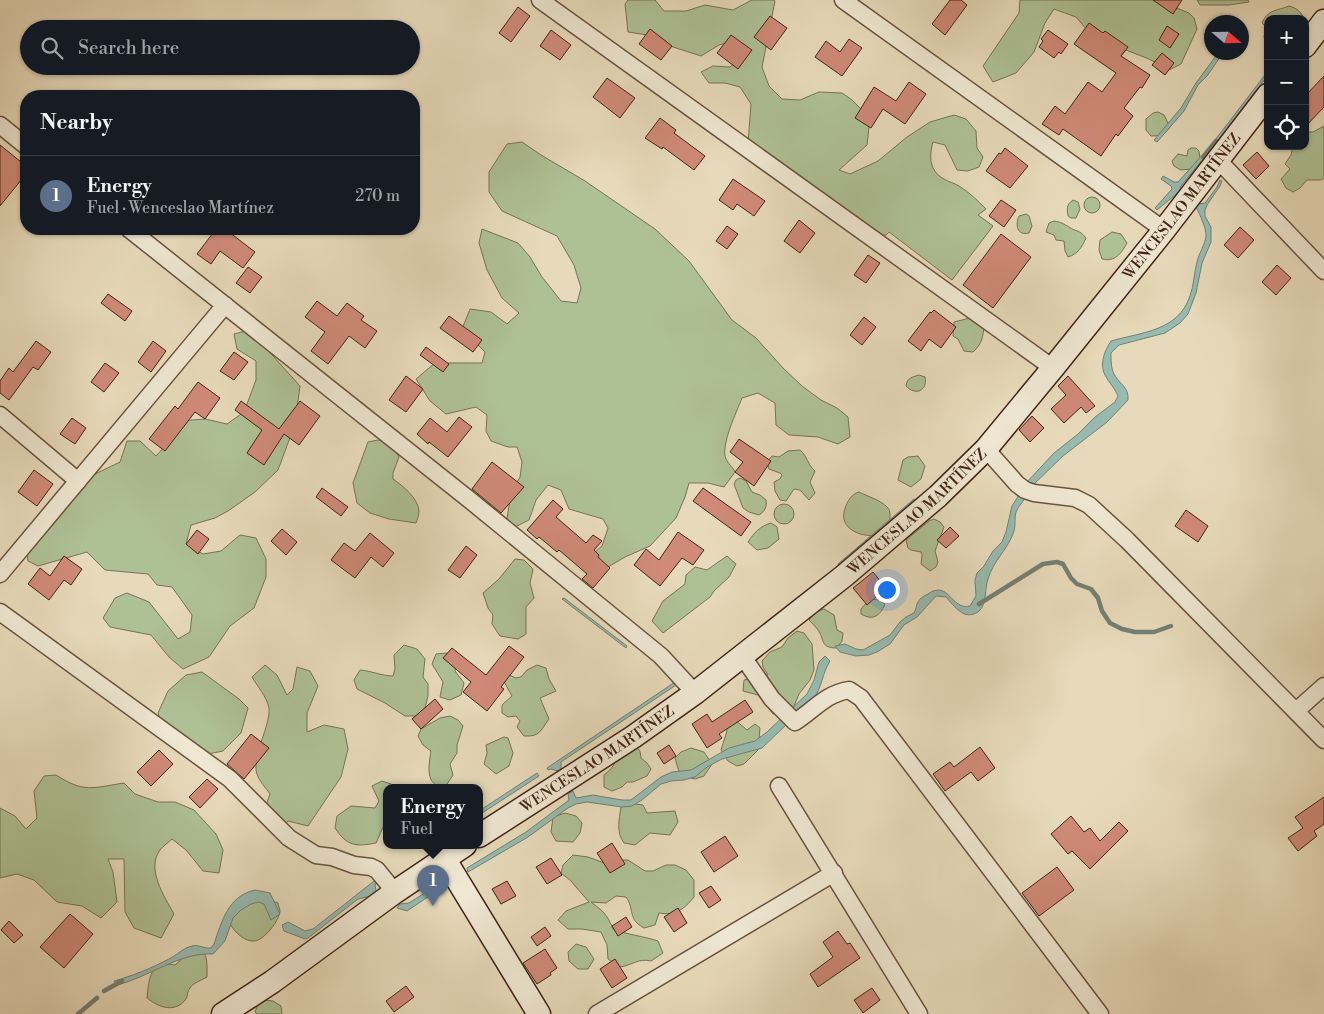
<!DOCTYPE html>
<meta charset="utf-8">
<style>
:root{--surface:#171b24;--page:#20242c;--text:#f1f3f6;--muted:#9ea1a6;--line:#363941;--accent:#8c9099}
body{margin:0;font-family:"Libre Bodoni",serif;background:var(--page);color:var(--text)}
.controls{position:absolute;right:15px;top:15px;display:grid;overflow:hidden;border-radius:10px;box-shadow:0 1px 4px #0004}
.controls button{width:45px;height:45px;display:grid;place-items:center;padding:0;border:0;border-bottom:1px solid var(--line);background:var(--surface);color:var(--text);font:25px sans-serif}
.compass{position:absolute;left:1204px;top:15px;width:45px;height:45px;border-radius:50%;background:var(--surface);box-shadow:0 1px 4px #0004;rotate:110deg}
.you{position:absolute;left:886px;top:589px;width:18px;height:18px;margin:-12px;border:4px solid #fff;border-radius:50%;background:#1a73e8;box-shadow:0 0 0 8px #1a73e833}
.badge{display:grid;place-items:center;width:32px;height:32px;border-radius:50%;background:var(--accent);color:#fff;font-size:16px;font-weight:700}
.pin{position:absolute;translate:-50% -41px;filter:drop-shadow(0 1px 2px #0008)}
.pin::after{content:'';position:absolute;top:26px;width:18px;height:15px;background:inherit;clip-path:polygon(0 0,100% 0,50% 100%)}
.popup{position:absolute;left:383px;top:784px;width:100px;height:65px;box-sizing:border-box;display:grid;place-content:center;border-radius:10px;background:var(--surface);filter:drop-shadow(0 1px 4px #0005);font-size:16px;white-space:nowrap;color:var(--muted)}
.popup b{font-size:19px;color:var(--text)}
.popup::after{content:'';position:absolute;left:50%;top:100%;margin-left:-10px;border:10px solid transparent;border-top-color:var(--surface)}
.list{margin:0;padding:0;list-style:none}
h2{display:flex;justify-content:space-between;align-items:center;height:65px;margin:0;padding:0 20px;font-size:21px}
h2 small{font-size:16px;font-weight:400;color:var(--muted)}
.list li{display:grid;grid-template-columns:32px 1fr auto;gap:15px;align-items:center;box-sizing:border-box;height:80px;padding:0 20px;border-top:1px solid var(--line)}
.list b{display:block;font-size:19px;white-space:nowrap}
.list p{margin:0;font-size:16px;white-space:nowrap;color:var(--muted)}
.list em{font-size:16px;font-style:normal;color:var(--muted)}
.icon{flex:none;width:28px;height:28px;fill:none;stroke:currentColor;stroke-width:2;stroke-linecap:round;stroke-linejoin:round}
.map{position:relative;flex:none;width:1324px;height:1014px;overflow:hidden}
.search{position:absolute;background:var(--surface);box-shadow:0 1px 4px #0004;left:20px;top:20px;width:400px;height:55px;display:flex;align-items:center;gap:12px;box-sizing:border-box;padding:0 18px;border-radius:28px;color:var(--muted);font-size:19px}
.panel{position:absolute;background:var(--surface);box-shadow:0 1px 4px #0004;left:20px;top:90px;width:400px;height:145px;border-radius:20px}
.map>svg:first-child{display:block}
.green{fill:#aec195;stroke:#787256}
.water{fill:#97bbb0;stroke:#757f73}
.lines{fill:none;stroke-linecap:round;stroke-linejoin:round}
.stream{stroke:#757f73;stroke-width:4.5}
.building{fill:#cf8a78;stroke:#422417}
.street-casing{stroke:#6b5240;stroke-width:19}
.secondary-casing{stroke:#422417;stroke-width:25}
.street{stroke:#efe7d2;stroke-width:16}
.secondary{stroke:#efe7d2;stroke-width:22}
.labels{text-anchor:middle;stroke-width:4.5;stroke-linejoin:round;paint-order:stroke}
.street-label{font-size:15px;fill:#422417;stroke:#efe7d2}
</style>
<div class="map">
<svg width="1324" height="1014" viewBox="0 0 1324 1014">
<rect width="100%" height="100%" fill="#e7daba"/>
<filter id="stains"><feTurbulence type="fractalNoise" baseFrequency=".004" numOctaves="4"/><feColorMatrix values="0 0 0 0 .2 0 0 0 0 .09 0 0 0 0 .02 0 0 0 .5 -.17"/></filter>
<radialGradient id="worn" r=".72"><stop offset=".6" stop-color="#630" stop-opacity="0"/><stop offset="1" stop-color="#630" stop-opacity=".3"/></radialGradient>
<g class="green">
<path d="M628,0H655L664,11H686L705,5L733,10L752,0H774L775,1L762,67L769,86L782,99L800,100L819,92L842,93L852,100L870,118L867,145L839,170L850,174L878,161L907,137L930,122L954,115L966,119L976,131L977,148L983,157L979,167L968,171L957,170L945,145L933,142C929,156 929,171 944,179C949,182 954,183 959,186C969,192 978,201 986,209L978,215L993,226L952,280L889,232L886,235L865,237L748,143L751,104L740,87L725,83H709L701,72L713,66L730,67L740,58L738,40L719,45L701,56L673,47L660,37L628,32L625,4Z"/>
<path d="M1020,0H1157L1189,13L1194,18L1197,29L1181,64L1169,70L1149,59L1126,50L1115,63L1076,17L1054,9L1045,23L1034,52L1016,73L993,82L983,66L1019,13Z"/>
<path d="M1197,0H1248L1249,2L1229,5H1200Z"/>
<path d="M1289,6C1296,8 1301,11 1304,19H1268V43L1264,37L1266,27L1262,23C1268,9 1277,11 1289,6Z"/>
<path d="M1158,112L1164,115L1170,127C1165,135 1160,136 1151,136L1146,130V119L1153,113Z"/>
<path d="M1324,126V178L1321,180H1307L1300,188L1293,192L1286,188L1281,179L1290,169L1285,164L1291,155L1293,146H1305V132H1313Z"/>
<path d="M522,142L541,155L585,181L655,229L689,261L732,320L756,338L783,368L802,386L821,400L837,408L848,417L850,437L838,444L818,437L789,435L776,425L775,403L758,393L742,398C737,411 720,446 726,459C728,464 733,467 735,472L724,487L708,483H689L685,497L676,518L650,546L625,557L598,573L589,557L602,546L608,528L603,519L569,509L561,490L548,485L536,500L529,520L517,526L506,525L511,493L520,477L522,462L517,447H508L491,441L486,431L487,415L476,407L446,414L430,401L416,379L435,363H482L485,352L462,329L470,309L491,312L507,324L519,313L502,298L487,270L479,243L482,229L518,243L530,257L542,277L561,301L577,303L581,288L574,265L557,236L502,211L489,192V172L507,144Z"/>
<path d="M1191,148H1196L1199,151L1200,159L1191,169L1181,170L1174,166L1172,161L1178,154L1187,156L1188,150Z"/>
<circle cx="1092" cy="205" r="8"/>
<path d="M1073,200L1078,202L1080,209L1076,218H1071L1068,216C1067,209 1066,205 1073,200Z"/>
<path d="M1026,214L1029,216L1032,226L1029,233C1017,236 1015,225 1019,216Z"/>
<path d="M1054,221C1061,222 1064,224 1069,227C1076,232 1079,229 1086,238C1082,247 1078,254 1068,257L1065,251L1064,241L1056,240L1054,235L1046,232L1049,223Z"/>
<path d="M1112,232L1121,234L1127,243C1121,254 1115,262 1102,259L1099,250L1100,240Z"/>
<path d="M974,317L984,326C983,337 982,344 973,352L964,351L958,339L953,336L954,322Z"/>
<path d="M246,331L264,346L300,386L295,424L278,470L255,492L228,511L215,518L191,525L186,544L203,554L221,551L240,535L256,538L266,559V577L254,608L230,626L209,657L183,669L169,657L151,635L110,627L103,618L115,598L127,593L149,602L178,639L190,632L192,615L172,587L157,585L148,574L105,570L87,552L38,566L28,561L26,548L71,495L93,475L120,462L127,441H140L156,456L167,444L180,421L205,419L227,424L244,412L256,380V361L237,349L234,334Z"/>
<path d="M919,375L925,377C928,391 915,396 906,386C907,378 912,377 919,375Z"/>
<path d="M378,440L393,444L399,457L393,473V479C403,486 418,498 419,511C419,515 417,520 416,523L389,519L370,513L357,503L353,483L368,442Z"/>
<path d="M800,450C808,457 807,464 815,471L810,482L815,493L809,500L800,490L794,489L786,501L780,500L775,491L774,482L780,479L782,475L780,473L769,469L767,462L772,456L779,457L788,451Z"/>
<path d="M918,456L925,466L921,479L911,487L898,480L903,460L908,457Z"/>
<path d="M740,478L746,481L752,492L760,495L766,500C767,507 765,511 759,515L749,512L743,508L734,484L736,480Z"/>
<path d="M859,492C867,496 882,501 887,507C890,510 890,513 890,518C892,547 834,537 845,509C847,501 852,494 859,492Z"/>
<circle cx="784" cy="514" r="10"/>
<path d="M934,519L940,522L944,527L935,551L938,562L936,567L930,571L921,564L922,555L921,552L911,550L908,548L906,540L929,521Z"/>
<path d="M771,523L777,527L779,539L768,548L757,550L748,542C754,533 760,526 771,523Z"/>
<path d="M727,556L736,564L729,577L714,591L710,597L663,633L652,621L663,601L685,584L686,575L695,567L707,570Z"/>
<path d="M515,559L524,560L533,569L530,583L534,598L526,607V634L518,639L500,636L492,624L493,615L488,608L483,593L499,579Z"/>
<path d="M873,599L879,600L885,604C880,616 873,621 861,614V609L868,601Z"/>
<path d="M824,609L834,615L837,630L843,633L842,641L837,648C820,648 825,640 818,630C815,626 812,623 809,620L816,612Z"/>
<path d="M797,631L804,633L812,644L814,670L810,680L799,694L792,711L773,714L758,695L743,691L744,680L768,675L763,667L762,661L770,652L782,647L788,638Z"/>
<path d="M404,645L417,649L425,659L423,677L428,684V696L425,708L416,716H405L385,703L357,689L354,680L360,670C372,671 382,676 393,676L395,669L394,655Z"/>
<path d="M447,653L456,665L455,671L464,683L461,695L450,700L440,697L443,682L432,664L436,654Z"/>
<path d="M265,665L277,675L287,695L293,689L297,667L310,671L318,686L307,713V732L324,725L344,729L348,749L341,777L308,826L288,821L279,833L266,805L270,794C266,788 259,781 257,774C251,757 271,725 269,708C267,697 257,686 252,677Z"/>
<path d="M537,665L546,668L549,679L556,691L540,698L549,719C540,731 540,737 524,736L517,727L520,721L516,716L508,717L502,713V705L512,696L502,678L507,674L516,678L521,677L527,670Z"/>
<path d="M202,672L239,699L248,708L241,733L223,751L198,756L165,734L158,713L168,691L186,675Z"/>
<path d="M450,716L458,720L463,726L457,745V753L450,764L453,775L445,787C424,787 429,764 431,751L423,745L418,736L421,729L440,718Z"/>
<path d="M734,719L747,730L755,724L760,728L758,750L744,764L737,766L728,761L721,750L727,731L726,726Z"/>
<path d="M504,737L508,738L513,753L509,766L496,774L484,764L487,753L486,745Z"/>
<path d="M634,744L640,751L641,758L647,763L651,769L647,776L633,782H627L622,787L612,791L604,787V775C613,768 616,764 616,752Z"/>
<path d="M691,748L704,752L712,764L704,776L695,779L680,775L675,758L681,752Z"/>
<path d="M56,775C84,793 92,788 124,783L135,794L158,802H175L194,810L216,834L223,850L219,873L203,871L186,850L172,839C169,842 163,846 160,850C146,869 164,896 174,914L161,938L134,928L125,912L124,859H108L113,872L117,902L101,918L82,906L57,902L34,880L17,874L0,878V808L15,816L26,829L37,818L34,791L44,776Z"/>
<path d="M382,781L394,785L405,786L406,787H387V824L384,825L376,843C355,847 347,846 335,828L337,816L351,806L375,808L379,801L372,786Z"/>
<path d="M627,803L643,805L647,813L675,811L678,822L670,835L650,833L635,845L624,843C616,832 619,820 621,807Z"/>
<path d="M565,813L576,816L582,823L580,833L573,842L556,841L551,832L553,817Z"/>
<path d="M573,855L588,857L607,864L617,860H628L645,871H653L666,865H675L686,870L694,880V897C684,909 676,916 659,913L655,925L644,928C627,919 635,909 626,897L616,896L606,903L591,902C603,911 607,914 613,929C628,935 643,936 658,941L663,953L651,961C638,958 633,965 620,967L608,959L607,945L601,932L582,929H568L558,920L566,911L589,902L570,880L561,873L563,865Z"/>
<path d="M259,896L278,903C278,905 280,909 280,911C279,921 265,939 255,941C244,942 235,932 230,924L232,913Z"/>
<path d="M576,944L586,947L594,959L588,969H578L569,961L568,952Z"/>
<path d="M186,950L203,951C208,958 207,968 207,977C202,980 193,983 190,988C187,991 188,996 186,999C175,1014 158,1007 147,998C149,977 150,961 175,965L183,958Z"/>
<path d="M265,1000L273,1001L281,1006L282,1014H257L255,1012C257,1006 259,1002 265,1000Z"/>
</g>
<g class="water">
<path d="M1218,53H1223L1207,76L1198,85L1184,111L1157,142L1154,140L1181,108L1196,83Z"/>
<path d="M1268,71V75L1214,146L1212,144Z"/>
<path d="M1205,152L1207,154L1181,186L1180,191L1157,210L1155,208L1172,189L1171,186L1161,179L1163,176L1174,182H1178Z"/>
<path d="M1220,180L1222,181L1220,186L1207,205L1205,210V216L1211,227V242L1202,263L1196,293L1188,314L1180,323L1165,333L1119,345L1111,353C1111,360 1111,368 1114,374C1120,385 1129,387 1128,400L1107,422L1063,456L1033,485L1027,482L1054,453L1078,434L1095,417L1115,402L1118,396C1115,388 1109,383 1105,375C1099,364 1105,350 1111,341C1143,332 1178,331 1190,296C1194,285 1194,273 1197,262C1199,253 1205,245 1206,236C1206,227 1200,215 1196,207L1199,204L1205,203L1217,187Z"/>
<path d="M1019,495L1025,498C1022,503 1018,507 1016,512C1014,518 1016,525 1014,531C1009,548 993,561 988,579C984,589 988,604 978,612C964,621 954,606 946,597L936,596L917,617L904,625L890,644L877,652L869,655L856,656L840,652L835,646L845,644L856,649L863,650L890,635L900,622L906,617L914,613C916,610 916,605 918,602C920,598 924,596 928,594C949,579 951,611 970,606L976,596L975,580L977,573L984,566L993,551L1002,542L1006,532L1012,506Z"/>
<path d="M914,499L916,500L839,566L838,564Z"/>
<path d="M564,598L627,646L626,648L562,599Z"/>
<path d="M825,656L830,661C822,674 822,687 814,698L762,748L722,759L707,767L695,777L684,780L671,781L661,784L642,800L632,806L622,807L587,802L576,804L568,808L528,837L468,872L467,868L526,832L569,800L568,794L573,791L576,798L593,795L622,800H631L661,777L672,772L691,770L729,748L755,741L767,732L807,694L814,680L819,662Z"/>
<path d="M675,682L676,685L561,762V769L558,771L551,769L548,770L547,768Z"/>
<path d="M537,773L539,776L479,815V811Z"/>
<path d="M378,878L379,880L375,883L376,892L371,896L358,899L308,938L305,939L284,931L282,925L288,922L305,931L313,929Z"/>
<path d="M444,881L447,884L407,911L397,908L400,904L409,903Z"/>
<path d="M255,890L270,893L280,914L271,920L264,904L258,902L251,904L241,910L233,918L225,941L213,954C180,952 149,977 117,985L114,981C132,976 152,968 169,959C177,955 183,948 192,946C199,944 204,949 211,948L214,944C222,921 228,896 255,890Z"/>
</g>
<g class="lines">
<g class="stream">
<path d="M1203,157L1216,141"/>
<path d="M979,604L1043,564L1057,562L1063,564L1071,578L1077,584L1091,589L1098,598L1102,611L1110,623L1122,629L1135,632H1154L1171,626"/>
<path d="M104,991L122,981"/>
<path d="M78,1014L97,998"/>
</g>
</g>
<g class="building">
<path d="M950,0H961L967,5L945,35L932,24Z"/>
<path d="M1153,0H1182L1173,14Z"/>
<path d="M518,7L530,16L511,42L499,33Z"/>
<path d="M770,16L787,28L771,50L754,37Z"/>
<path d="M1089,23L1103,33L1105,31L1128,47L1121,56L1150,75L1142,88L1140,87L1124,108L1133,116L1118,136L1116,134L1101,156L1063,129L1059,135L1042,124L1055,106L1065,114L1088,82L1102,92L1116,73L1074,44Z"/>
<path d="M1167,26L1179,34L1170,48L1159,40Z"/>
<path d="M650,29L672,46L661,60L639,44Z"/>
<path d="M551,30L571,45L560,60L540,46Z"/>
<path d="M1048,30L1068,44L1061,54L1059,52L1054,58L1039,47L1043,41L1041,39Z"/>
<path d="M731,35L752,50L738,69L717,53Z"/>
<path d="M849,39L862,48L842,76L815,57L826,41L840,52Z"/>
<path d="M1162,53L1174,63L1165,75L1152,65Z"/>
<path d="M1324,76V107L1305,127V96Z"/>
<path d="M607,78L635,98L620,118L593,97Z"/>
<path d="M909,82L926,94L905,124L883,109L871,128L855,118L874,87L896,101Z"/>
<path d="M660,118L676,130L674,133L705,156L694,170L663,147L662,149L645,138Z"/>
<path d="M0,145L26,166V174L0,206Z"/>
<path d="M1005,148L1028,166L1010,188L986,171L999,153L1001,154Z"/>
<path d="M1257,152L1269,166L1256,179L1243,165Z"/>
<path d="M733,179L765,201L754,216L737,204L733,210L719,200Z"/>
<path d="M1001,200L1016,210L1004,227L989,216Z"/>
<path d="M799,220L815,233L800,253L784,241Z"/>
<path d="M727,226L738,234L727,249L716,241Z"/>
<path d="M1240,227L1254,240L1238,258L1224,245Z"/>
<path d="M216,229H225L255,252L243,268L220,251L211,264L197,254Z"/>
<path d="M1001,234L1031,257L993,308L963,285Z"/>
<path d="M868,255L880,263L866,283L854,275Z"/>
<path d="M1277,265L1291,278L1276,295L1262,282Z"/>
<path d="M248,267L262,277L250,293L236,283Z"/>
<path d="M108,294L132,311L125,321L101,303Z"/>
<path d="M317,301L337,316L347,303L364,316L361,320L377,331L365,348L349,336L328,364L311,351L325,332L305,317Z"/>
<path d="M934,310L956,327L941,348L929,339L921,351L908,341L930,312L931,313Z"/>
<path d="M449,316L482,340L473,352L440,328Z"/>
<path d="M864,317L876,327L862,345L850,335Z"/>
<path d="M36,341L51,352L38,370L33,367L9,400L0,393V381L9,368L13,372Z"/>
<path d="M153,341L166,351L151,372L138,362Z"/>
<path d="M426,347L449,364L443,372L420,355Z"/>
<path d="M234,352L248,362L234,380L220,371Z"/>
<path d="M105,363L119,373L104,392L91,382Z"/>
<path d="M406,376L423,389L406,412L389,400Z"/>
<path d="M1068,376L1095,406L1086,413L1081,407L1064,423L1051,409L1066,395L1058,386Z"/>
<path d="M198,382L220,398L205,419L195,412L165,451L149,439L175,406L178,409Z"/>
<path d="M241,401L279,429L300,401L320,416L299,445L284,434L264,465L247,453L262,430L235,410Z"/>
<path d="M1032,416L1044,428L1030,442L1019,430Z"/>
<path d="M459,417L472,427L448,457L429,442L428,444L417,434L430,418L447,432Z"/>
<path d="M72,418L86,428L75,444L60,434Z"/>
<path d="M739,439L771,461L754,486L735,472L743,462L730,452Z"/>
<path d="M492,462L524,487L501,513L472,489Z"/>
<path d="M34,470L53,484L37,506L18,492Z"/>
<path d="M322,488L348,507L341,516L316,497Z"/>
<path d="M703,488L751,522L741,536L693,501Z"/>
<path d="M553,500L563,509L556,517L586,543L593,535L602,541L594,550L599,555L598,557L610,568L593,588L582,579L587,574L559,550L557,552L539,537L537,539L527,530Z"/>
<path d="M1186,510L1208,526L1198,542L1175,526Z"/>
<path d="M950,527L959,536L946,548L937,540Z"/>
<path d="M282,529L297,542L286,555L271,541Z"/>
<path d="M197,530L209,539L198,554L186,544Z"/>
<path d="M678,532L704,550L693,565L682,558L660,586L634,565L646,549L659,560Z"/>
<path d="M370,533L394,553L383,567L371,557L355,578L331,560L344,543L355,551Z"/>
<path d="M466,546L477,555L460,578L448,570Z"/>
<path d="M64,556L82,569L71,585L64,580L49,600L28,584L40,568L50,576Z"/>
<path d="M873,572L886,588L867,605L853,588Z"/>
<path d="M509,646L524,657L501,687L504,689L487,711L463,692L471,682L443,658L452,648L486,675Z"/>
<path d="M435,699L443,709L421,729L412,719Z"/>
<path d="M745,700L753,712L719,734L722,738L707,748L692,724L707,714L712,722Z"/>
<path d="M251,734L269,748L244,779L227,764Z"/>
<path d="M669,745L676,756L664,764L657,753Z"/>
<path d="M980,747L995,768L978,781L971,772L945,791L933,774L950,762L954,767Z"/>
<path d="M159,750L173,764L151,786L137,772Z"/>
<path d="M207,779L218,789L200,808L189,797Z"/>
<path d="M1324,797V824L1314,831L1317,836L1298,851L1288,838L1303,828L1295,817Z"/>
<path d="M1071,816L1084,832L1090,828L1100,841L1119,822L1128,831L1090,869L1072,851L1068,854L1051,834Z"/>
<path d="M725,836L738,856L714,872L701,852Z"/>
<path d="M612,843L625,864L610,873L597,853Z"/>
<path d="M551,858L562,875L547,884L536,867Z"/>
<path d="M1057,867L1074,890L1039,916L1022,893Z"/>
<path d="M507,881L516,896L501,904L492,889Z"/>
<path d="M711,886L721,900L709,908L699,893Z"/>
<path d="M678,908L687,923L674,932L664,917Z"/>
<path d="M70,914L93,934L64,968L40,947Z"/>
<path d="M626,917L632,927L618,936L612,926Z"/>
<path d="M9,921L23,935L14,943L1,930Z"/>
<path d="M545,927L551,936L537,946L531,937Z"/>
<path d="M838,931L847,944L850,943L860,958L818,987L810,974L833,957L823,942Z"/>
<path d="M545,949L557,968L550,973L551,975L537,984L523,963Z"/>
<path d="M615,959L627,978L612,988L600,969Z"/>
<path d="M406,986L414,997L394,1012L386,1001Z"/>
<path d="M872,988L880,1000L863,1013L854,1000Z"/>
</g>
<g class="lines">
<defs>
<g id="street">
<path d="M540,0L1053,368"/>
<path d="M843,0L1164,230"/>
<path d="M0,125L26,146"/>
<path d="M1218,160L1324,271"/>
<path d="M129,229L471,501L661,656L695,693"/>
<path d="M0,415L78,481"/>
<path d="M986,449L1017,484L1025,490L1034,493L1075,498L1089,505L1127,540L1324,740"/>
<path d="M0,574L225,305"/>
<path d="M0,612L230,779L289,838L316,855L332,857L354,865L371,867L377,870L395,892"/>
<path d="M743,657L772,699L795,722C814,710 825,694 849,690L861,698L1100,1014"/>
<path d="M1296,711L1324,686"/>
<path d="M779,786L919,1014"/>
<path d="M597,1014L834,873"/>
</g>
<g id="secondary">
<path d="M1305,46L1324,21"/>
<path id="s1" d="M479,836L633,737L695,693L844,576L938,496L986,449L1053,368L1164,230L1268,95"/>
<path d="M444,858L539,1014"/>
<path d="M223,1014L272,982L395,892L465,845"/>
</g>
</defs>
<use href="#street" class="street-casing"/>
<use href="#secondary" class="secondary-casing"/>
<use href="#street" class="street"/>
<use href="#secondary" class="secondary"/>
</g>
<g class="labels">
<g class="street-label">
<text dy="5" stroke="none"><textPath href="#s1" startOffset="951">WENCESLAO MARTÍNEZ</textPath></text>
<text dy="5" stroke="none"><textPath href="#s1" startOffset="546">WENCESLAO MARTÍNEZ</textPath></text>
<text dy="5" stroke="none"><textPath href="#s1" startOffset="141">WENCESLAO MARTÍNEZ</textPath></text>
</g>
</g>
<rect width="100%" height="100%" filter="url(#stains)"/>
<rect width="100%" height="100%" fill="url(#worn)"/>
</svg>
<div class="controls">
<button>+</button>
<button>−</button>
<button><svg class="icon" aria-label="locate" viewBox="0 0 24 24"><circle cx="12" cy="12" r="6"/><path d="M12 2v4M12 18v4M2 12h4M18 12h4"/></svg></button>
</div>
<svg class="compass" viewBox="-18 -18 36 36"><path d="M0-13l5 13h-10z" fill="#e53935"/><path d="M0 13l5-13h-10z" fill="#9ea1a6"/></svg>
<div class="you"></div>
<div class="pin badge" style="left:433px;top:906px;background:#5c6f8a">1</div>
<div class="popup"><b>Energy</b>Fuel</div>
<div class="search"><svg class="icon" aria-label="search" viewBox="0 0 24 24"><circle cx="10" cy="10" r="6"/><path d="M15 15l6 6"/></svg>Search here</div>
<section class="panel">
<h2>Nearby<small></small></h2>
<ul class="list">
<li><span class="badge" style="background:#5c6f8a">1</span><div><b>Energy</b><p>Fuel · Wenceslao Martínez</p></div><em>270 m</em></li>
</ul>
</section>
</div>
